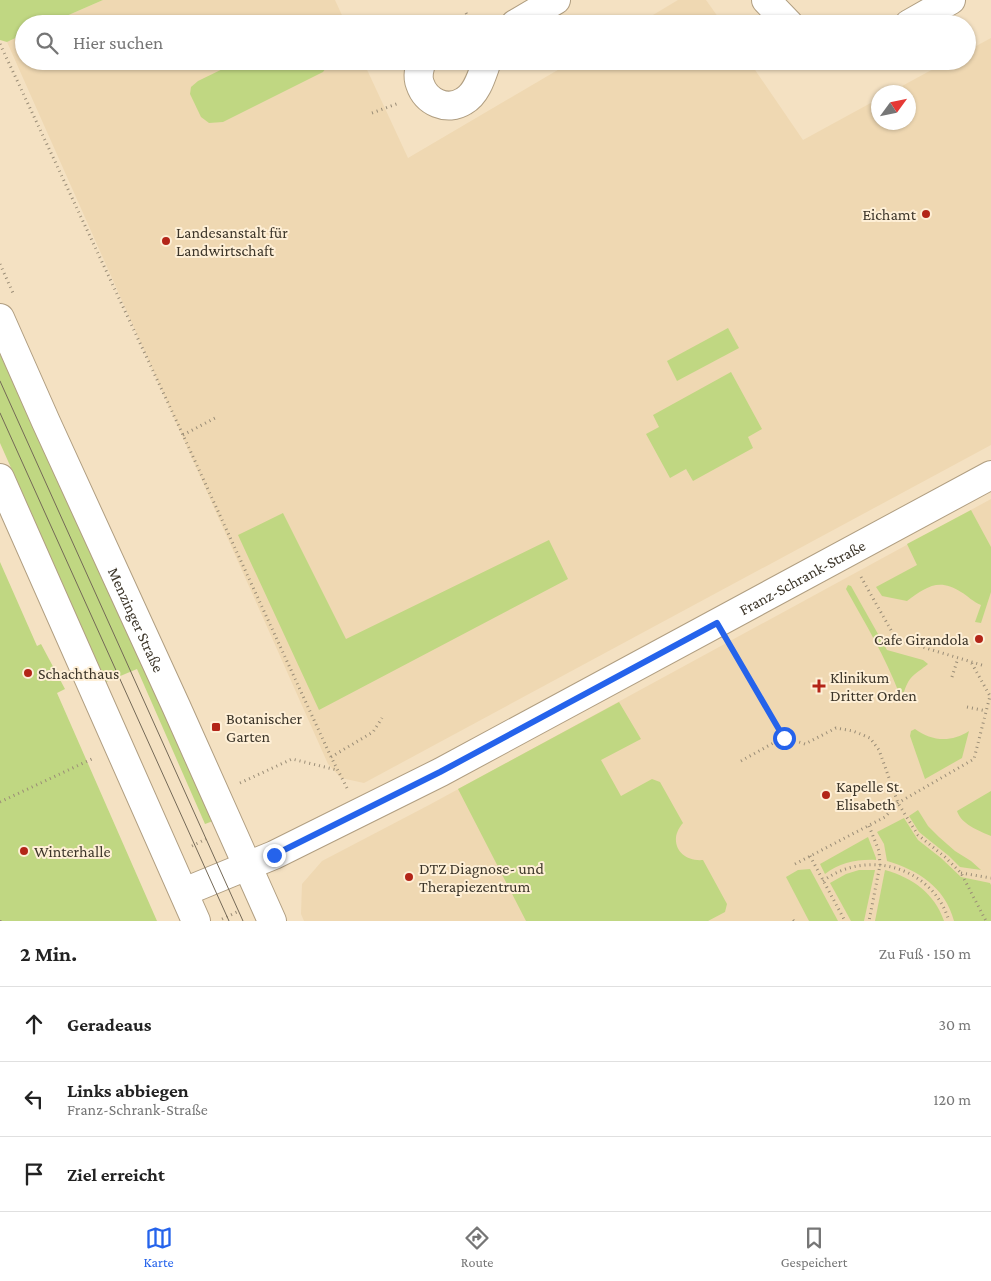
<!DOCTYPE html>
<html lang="de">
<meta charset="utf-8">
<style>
:root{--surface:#fff;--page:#f6f6f6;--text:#222;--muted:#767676;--line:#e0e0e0;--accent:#2563eb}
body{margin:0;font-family:"Crimson Pro",serif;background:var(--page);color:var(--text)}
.compass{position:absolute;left:871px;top:85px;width:45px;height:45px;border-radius:50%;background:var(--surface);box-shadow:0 1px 4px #0004;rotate:57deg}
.stop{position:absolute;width:15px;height:15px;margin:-11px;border:4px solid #2563eb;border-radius:50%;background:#fff}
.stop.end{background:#2563eb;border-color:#fff;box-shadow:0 1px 5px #0008}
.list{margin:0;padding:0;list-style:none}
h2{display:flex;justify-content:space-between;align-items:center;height:65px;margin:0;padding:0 20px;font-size:21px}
h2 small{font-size:16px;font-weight:400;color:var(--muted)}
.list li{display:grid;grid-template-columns:32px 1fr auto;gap:15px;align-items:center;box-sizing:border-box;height:75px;padding:0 20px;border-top:1px solid var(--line)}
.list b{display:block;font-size:19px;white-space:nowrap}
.list p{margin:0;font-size:16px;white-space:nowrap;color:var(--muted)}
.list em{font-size:16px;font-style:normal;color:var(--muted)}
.icon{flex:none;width:28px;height:28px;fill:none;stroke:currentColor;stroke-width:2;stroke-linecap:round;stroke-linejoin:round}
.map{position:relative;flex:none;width:991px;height:921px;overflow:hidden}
.search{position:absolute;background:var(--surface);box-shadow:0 1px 4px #0004;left:15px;right:15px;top:15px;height:55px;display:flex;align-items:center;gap:12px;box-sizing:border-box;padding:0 18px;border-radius:28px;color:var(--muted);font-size:19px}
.sheet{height:290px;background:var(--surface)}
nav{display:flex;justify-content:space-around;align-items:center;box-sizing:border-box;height:70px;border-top:1px solid var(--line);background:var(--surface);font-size:14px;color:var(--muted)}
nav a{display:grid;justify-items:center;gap:2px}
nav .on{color:var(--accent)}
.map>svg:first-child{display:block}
.built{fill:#efd8b2}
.green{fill:#c0d782}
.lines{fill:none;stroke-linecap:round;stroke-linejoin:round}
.minor-casing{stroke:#b09e81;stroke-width:30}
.major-casing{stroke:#b09e81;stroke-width:30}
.path{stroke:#9a8d77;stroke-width:3;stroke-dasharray:1 4;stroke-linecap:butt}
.minor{stroke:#fff;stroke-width:28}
.major{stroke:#fff;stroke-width:28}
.tram{stroke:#746957;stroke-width:1}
.route{stroke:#2563eb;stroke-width:6}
.poi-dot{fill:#b32518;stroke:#feefd6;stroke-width:2}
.labels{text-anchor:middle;stroke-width:4;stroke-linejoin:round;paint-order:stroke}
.poi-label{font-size:16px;fill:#3c3529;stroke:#feefd6;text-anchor:start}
.street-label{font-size:16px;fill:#3c3529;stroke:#feefd6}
</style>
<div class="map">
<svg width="991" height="921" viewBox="0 0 991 921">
<rect width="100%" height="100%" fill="#f4e1c2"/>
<g class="built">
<path d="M103,0H335L346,24H48Z"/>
<path d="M678,0H706L723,24H638Z"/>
<path d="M24,34V61H363L408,158L573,61H749L803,140L878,99V122H908V92H891L948,61H967V51L991,38V445L364,783L341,778L328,764L7,42Z"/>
<path d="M991,499V921H304L301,914L302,884L322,861L429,805Z"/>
</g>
<g class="green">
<path d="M0,0H103L48,24H24V34L7,42L0,40Z"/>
<path d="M239,61H329L328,65L323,72L223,122L209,123L201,117L190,94L191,87L198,81Z"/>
<path d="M728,328L739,348L677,381L667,361Z"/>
<path d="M0,354L213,821L205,824L137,669L106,682L0,443Z"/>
<path d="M731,372L762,429L748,437L753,448L693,481L686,469L670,478L646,434L659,427L653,415Z"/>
<path d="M971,510L991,547V592L981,623L975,622L981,605C973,602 968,596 961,592C938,577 925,588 907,601L882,596L876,587L917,565L907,544Z"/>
<path d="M283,513L346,639L549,540L568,579L319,710L238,535Z"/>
<path d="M0,562L37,646L41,644L65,689L57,693L157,921H0Z"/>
<path d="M848,585L851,586L887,650L923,660L928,664C915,675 910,674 904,692L899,693C885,656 865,623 846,589Z"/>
<path d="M619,702L641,739L601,760L621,796L652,779L660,782L683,823C667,841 680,862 703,860L727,904L725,912L708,921H526L458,789Z"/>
<path d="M915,729C931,741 951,743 969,731L962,758L925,779L910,736L911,731Z"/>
<path d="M991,791V836C979,831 961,824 957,811Z"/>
<path d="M918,810L928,826L939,837L955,851L971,861L981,870L960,867L949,856L919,832L909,816Z"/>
<path d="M904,818L918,840L941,858L961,877L990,883L991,885V921H954C945,887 918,870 887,861L884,844L877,832Z"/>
<path d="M868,837L876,858V860C858,859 839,863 825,874L820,864Z"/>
<path d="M810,869L838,921H809L786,877L798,870Z"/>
<path d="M859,870H875L864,921H851L830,883L846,874Z"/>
<path d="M885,870C913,878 934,893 944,921H875Z"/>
</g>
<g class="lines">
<defs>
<g id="minor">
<path d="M766,0L789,24"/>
<path d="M515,24L556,0"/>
<path d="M909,24L951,0"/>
<path d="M422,61C419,69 417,76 420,84C426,102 447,112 464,101C477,94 482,75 487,61"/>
<path id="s1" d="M184,892L274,855L441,772L991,475"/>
</g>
<g id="major">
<path id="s2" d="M0,318L46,422L176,706L272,921"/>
<path d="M0,478L196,921"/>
</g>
</defs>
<use href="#minor" class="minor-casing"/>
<use href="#major" class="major-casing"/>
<g class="path">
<path d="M466,13L472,24"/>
<path d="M0,44L183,435L331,757L347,788"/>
<path d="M372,113L399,103"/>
<path d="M0,264L13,293"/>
<path d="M183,435L215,418"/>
<path d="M861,577L896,639L985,666"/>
<path d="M732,647L784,737L805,744L836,728L853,731L870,738L879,750L898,803L906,816L918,835L945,857L961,873L986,921"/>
<path d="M952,677L958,658"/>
<path d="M967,707L986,711"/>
<path d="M331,757L373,732L382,718"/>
<path d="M741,761L784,737"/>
<path d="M240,783L292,759L337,770"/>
<path d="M0,802L94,758"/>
<path d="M869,826L879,851L880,865L869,921"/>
<path d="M192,846L206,839"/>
<path d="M810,856L845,921"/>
<path d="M795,864L885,817L898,803L974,759L990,696L971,662"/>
<path d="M961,873L991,878"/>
<path d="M823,881C867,848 933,867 949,921"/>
<path d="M222,919L237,912"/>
<path d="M0,920V921"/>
<path d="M793,920L794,921"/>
</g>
<use href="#minor" class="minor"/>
<use href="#major" class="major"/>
<g class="tram">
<path d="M0,381L243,921"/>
<path d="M0,413L229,921"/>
</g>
</g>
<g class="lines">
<path class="route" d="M274,855L440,772L717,623L784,738"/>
</g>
<g class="poi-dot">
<circle cx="926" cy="214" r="5"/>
<circle cx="166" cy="241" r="5"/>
<circle cx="979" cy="639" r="5"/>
<circle cx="28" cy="673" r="5"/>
<path d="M816.5 678.5h5v5h5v5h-5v5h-5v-5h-5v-5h5z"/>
<rect x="211" y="722" width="10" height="10" rx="2.5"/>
<circle cx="826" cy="795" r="5"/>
<circle cx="24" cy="851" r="5"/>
<circle cx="409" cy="877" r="5"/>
</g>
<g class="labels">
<g class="poi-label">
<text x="916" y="220" text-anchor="end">Eichamt</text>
<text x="176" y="238">Landesanstalt für<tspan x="176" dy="18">Landwirtschaft</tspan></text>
<text x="969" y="645" text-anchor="end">Cafe Girandola</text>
<text x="38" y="679">Schachthaus</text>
<text x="830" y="683">Klinikum<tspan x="830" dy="18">Dritter Orden</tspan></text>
<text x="226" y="724">Botanischer<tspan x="226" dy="18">Garten</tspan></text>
<text x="836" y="792">Kapelle St.<tspan x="836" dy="18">Elisabeth</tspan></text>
<text x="34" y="857">Winterhalle</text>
<text x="419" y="874">DTZ Diagnose- und<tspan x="419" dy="18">Therapiezentrum</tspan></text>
</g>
<g class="street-label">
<text dy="6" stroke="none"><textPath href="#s1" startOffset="694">Franz-Schrank-Straße</textPath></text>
<text dy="6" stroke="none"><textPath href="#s2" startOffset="331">Menzinger Straße</textPath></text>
</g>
</g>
</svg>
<svg class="compass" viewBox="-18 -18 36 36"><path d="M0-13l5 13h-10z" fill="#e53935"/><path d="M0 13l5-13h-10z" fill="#767676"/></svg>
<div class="stop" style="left:784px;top:738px"></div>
<div class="stop end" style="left:274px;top:855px"></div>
<div class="search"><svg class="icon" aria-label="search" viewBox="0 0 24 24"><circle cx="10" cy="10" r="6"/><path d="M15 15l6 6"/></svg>Hier suchen</div>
</div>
<section class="sheet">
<h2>2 Min.<small>Zu Fuß · 150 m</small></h2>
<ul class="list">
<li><svg class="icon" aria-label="ahead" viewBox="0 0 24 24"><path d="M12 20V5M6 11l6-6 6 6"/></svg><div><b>Geradeaus</b></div><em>30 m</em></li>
<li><svg class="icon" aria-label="left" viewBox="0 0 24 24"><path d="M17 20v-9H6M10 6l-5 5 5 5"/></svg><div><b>Links abbiegen</b><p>Franz-Schrank-Straße</p></div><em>120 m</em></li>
<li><svg class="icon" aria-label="arrive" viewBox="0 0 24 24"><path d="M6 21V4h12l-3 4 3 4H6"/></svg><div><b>Ziel erreicht</b></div></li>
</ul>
</section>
<nav>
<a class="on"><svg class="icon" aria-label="map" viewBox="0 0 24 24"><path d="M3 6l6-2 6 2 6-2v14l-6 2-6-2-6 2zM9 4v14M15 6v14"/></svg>Karte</a>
<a><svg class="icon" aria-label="directions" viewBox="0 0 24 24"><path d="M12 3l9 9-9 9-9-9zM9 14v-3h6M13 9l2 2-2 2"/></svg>Route</a>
<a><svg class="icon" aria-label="saved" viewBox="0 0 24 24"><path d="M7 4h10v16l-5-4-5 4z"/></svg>Gespeichert</a>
</nav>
